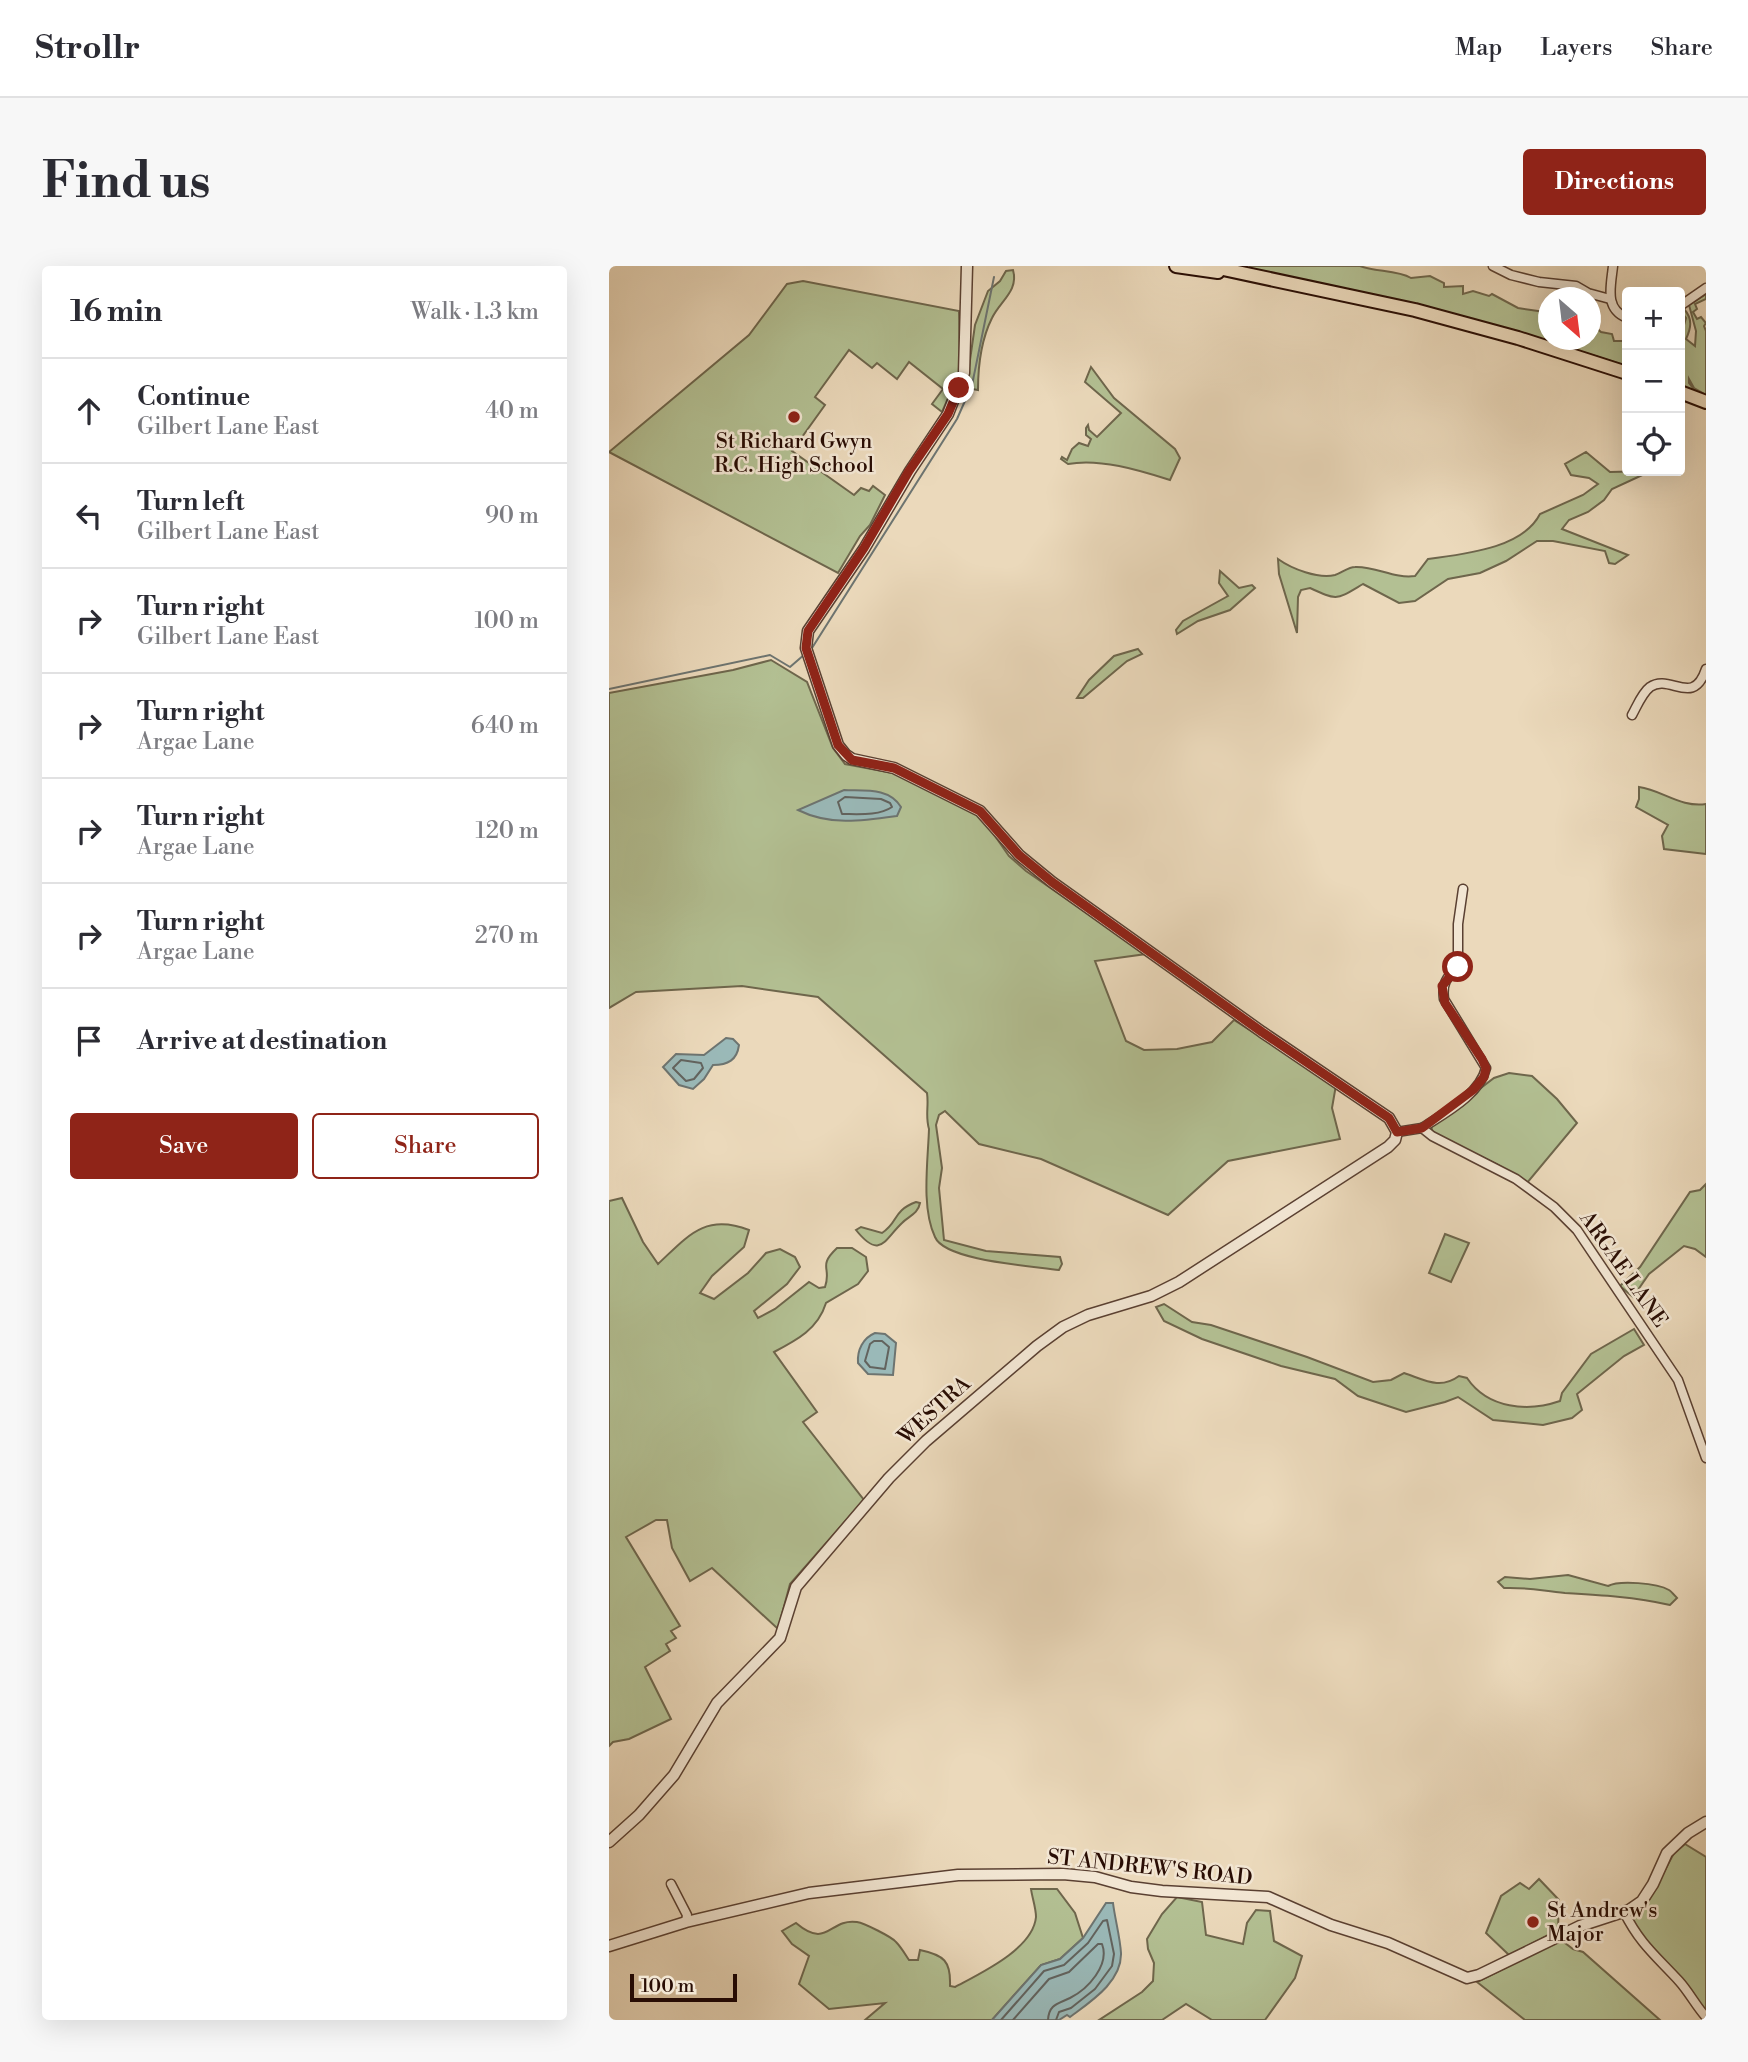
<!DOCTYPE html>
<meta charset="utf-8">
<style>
:root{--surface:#fff;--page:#f7f7f7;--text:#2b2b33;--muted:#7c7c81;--line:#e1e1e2;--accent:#8f2418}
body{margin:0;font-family:"Libre Bodoni",serif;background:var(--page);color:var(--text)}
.controls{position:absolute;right:21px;top:21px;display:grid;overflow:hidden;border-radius:7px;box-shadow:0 7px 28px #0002}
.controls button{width:63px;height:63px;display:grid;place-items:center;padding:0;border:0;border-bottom:2px solid var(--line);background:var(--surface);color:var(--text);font:35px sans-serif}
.compass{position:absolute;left:929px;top:21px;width:63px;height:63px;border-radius:50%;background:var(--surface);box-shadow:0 7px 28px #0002;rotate:152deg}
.scale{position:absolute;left:21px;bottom:18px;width:107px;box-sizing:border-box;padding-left:7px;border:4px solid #290d04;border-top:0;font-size:19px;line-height:24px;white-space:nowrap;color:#290d04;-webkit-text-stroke:5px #f2e6d3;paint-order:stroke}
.stop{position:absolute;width:21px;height:21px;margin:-16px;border:5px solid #8f2418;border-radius:50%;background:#fff}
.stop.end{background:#8f2418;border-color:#fff;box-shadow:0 2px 7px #0008}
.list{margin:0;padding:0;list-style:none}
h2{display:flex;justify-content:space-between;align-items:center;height:91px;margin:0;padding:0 28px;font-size:30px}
h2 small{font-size:23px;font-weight:400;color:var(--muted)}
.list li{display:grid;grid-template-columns:46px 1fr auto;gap:21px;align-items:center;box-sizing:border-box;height:105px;padding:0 28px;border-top:2px solid var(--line)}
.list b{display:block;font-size:26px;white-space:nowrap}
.list p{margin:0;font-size:23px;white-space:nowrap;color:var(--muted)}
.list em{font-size:23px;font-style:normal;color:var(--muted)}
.actions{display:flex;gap:14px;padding:21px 28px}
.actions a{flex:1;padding:16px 0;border:2px solid var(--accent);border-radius:7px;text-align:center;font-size:24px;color:var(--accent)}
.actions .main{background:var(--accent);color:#fff}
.icon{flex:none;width:38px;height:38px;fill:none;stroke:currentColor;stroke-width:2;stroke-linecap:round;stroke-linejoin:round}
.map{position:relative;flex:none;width:1097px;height:1754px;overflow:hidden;border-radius:7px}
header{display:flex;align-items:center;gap:42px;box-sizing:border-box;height:98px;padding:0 35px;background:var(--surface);border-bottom:2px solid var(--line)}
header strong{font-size:33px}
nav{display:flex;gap:38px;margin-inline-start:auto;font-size:24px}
.intro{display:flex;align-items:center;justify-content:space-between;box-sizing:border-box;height:168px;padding:0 42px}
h1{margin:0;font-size:49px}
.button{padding:18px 32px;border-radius:7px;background:var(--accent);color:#fff;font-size:24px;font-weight:700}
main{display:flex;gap:42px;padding:0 42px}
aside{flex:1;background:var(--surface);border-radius:7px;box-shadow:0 7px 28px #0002}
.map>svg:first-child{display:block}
.green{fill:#b3c093;stroke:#6e664c;stroke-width:2}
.water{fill:#9ab9b8;stroke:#6d7470;stroke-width:2}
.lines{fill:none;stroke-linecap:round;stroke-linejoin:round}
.shore{stroke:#62635e;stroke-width:2}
.stream{stroke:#6d7470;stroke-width:2}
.minor-casing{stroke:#5a4032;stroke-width:11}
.tertiary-casing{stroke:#5a4032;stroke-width:13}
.primary-casing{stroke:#290d04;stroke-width:16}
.minor{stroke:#f2e6d3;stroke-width:8}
.tertiary{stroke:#f2e6d3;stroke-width:10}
.primary{stroke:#ebd9bb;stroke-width:12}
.route{stroke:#8f2418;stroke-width:9}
.poi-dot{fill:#8f2418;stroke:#f2e6d3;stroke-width:2.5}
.labels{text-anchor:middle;stroke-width:5;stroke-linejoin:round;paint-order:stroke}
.poi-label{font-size:21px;fill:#290d04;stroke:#f2e6d3}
.street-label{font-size:21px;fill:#290d04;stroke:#f2e6d3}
</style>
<header>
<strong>Strollr</strong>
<nav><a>Map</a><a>Layers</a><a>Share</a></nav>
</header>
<div class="intro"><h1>Find us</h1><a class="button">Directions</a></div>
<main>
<aside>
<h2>16 min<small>Walk · 1.3 km</small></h2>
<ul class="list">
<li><svg class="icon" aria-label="ahead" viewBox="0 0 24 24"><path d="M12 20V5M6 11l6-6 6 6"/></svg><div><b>Continue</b><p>Gilbert Lane East</p></div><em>40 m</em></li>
<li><svg class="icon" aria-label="left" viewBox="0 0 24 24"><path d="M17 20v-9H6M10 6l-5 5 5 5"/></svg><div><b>Turn left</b><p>Gilbert Lane East</p></div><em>90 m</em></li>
<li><svg class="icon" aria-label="right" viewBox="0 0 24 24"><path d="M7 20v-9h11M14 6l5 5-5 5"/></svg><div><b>Turn right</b><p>Gilbert Lane East</p></div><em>100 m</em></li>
<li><svg class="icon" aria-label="right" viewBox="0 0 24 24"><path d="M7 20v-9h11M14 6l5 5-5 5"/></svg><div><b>Turn right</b><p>Argae Lane</p></div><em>640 m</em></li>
<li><svg class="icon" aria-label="right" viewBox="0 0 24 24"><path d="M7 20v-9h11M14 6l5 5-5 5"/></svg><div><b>Turn right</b><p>Argae Lane</p></div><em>120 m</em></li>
<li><svg class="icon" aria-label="right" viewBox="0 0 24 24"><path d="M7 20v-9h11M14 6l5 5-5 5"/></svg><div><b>Turn right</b><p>Argae Lane</p></div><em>270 m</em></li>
<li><svg class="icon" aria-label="arrive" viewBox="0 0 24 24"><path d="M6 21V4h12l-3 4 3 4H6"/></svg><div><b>Arrive at destination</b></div></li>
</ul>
<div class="actions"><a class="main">Save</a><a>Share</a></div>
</aside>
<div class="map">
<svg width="1097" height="1754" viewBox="0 0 1097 1754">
<rect width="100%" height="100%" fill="#ebd9bb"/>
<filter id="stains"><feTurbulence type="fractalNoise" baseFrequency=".00286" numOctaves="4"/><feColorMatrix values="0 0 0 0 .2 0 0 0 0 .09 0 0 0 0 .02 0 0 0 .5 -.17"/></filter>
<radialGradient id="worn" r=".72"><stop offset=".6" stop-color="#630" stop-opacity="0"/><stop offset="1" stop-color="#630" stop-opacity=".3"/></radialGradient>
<g class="green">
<path d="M641,0H751C766,6 788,4 802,12L821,10L835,17V21L854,20V28L864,25L880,30L883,28L909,42L936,46L939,48L940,74H982L983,58L992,66L1003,68L1005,75H1015L1018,79V100L906,65L806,38L642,3Z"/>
<path d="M404,4C410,25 391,35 383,52C372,74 369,100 369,124L357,122L366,59L379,25L391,15L397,5Z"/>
<path d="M194,15L350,45L351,105L333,146L323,138L334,123L300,96L288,113L268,97L263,102L240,84L206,131L216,139L183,185L245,229L252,222L260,225L264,220L276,229L261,259L251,270L229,307L0,186L140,69L178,18Z"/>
<path d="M1097,28V33L1086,38L1088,43L1084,46L1088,53L1092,51L1097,57L1095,60L1097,65V129L1085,122L1080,113V117L1087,126L1071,120C1071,96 1070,74 1077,52L1072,46L1075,43C1084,53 1082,62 1077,73L1086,80L1087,65L1080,39Z"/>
<path d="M482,101L505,132L566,183L571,192L561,214C530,204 490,192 459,198L452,193L453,191L458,194L463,183L470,177L479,180L482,173L477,169V162L479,159L480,164L488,171L512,147L476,116Z"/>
<path d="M977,186L1001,206L1042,205L1003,223L995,234L979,246L960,254L953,263L1019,289L1006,298L1000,297L996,285L944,275H928L897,295L871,307L839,313L806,335L790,337L754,318C727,334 729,335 701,322L692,324L689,331L688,367L670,308L669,293C683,303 709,313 726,309C733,307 739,301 746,301C767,300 785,313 806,310L819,293C854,288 913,283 931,248L974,229L989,218L980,212L962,209L956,198Z"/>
<path d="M611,305L630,322L643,319L646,322L621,344L589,355L568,368L567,364L574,355L619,330L610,317Z"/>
<path d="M529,383L533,388L518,395L474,432H468L480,414L505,390Z"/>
<path d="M162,394L198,416L224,482L236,498L284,507L370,547L400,590L417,605L537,688L486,695L517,775L535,784L568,783L603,776L625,754L727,819L723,842L731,873L619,895L559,949L432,893L370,878L336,845L330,849L327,859L333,902L330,922L335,974L377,985L451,991L453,998L450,1004C424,1000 336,995 326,971C312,942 319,895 320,863C316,850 320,840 318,827L209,731L133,720L27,726L0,742V427L124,404Z"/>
<path d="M1030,521C1053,524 1072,542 1097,538V588L1055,583L1053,570L1059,559L1027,541L1030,533Z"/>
<path d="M900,807L923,810L948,833L968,857L918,917L889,899L824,867L822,860L885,812Z"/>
<path d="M1097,918V991L1086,983L1075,980L1040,1008L1024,1031L1011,1020L1031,1001L1081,926L1091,924Z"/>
<path d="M13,932L34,976L49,998C79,970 96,947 140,964L135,981L103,1010L91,1027L105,1033L139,1007L157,987L171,983L186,991L191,1001L178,1018L145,1045L149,1052L166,1043L200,1016L210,1022L216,1021C223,1001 208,1001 228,982H243L257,991L259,1005L249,1018L217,1037C209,1063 188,1074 165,1086L208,1146L194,1156L255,1234L181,1318L169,1363L103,1302L81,1315L63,1282L58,1254H47L17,1271L71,1360L62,1365L67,1372L57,1378L61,1385L36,1401L62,1453L20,1473L4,1476L0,1480V935Z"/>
<path d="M307,936L311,937C309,948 300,950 293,957C275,974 271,994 247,964L252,961L273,967C290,956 283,945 307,936Z"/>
<path d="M836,968L860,977L842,1016L820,1007Z"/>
<path d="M555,1038L583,1056L602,1059L698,1091L764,1116L782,1114L795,1107C816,1114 831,1124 850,1110L858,1112C879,1143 919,1146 951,1135L953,1127L982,1088L1025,1063L1035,1079L1015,1090L968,1128L973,1144L963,1152L934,1159L884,1154L849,1131L836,1136L797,1146L749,1130L726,1113L672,1100L593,1073L555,1055L547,1041Z"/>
<path d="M959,1309L999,1320C1010,1314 1048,1317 1060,1324C1061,1324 1067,1331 1068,1332L1061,1339C1026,1331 991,1329 956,1327C933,1325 919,1321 895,1322L889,1316L896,1311L921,1313Z"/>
<path d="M1076,1578L1097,1591V1748L1045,1688L1023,1654L1040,1634L1065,1587Z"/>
<path d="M930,1613L950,1634L949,1664L900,1689L877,1667L892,1630L911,1617L920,1623Z"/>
<path d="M422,1623H448L466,1647L474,1672L451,1693L432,1699L383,1754H256L276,1737L220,1743L190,1718L200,1690L183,1678L173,1665L187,1657C219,1684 220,1652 248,1656C255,1657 283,1671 287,1676C292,1681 296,1688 300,1694H309L311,1684C335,1689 342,1695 341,1720L346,1721C372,1707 424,1683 427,1651C427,1642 423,1631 422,1623Z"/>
<path d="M568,1631L593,1636L597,1669L634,1678L638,1657L647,1644L661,1645L665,1675L693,1690L686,1712L656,1754H603L577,1738L553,1754H490L533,1726L544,1715L545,1697L539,1683L538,1673L553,1648Z"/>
<path d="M952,1674L964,1683L974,1686L1051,1754H916L868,1716Z"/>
</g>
<g class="water">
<path d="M235,524C255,525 280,521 292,541L288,550C253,555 221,560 189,544Z"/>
<path d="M117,772L124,773L130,779C128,794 119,799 104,799L95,813L84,823L70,819L54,801L67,788L95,789Z"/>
<path d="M266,1067L276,1068L287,1077L284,1109L259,1108L249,1097C248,1084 254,1072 266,1067Z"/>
<path d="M497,1637H504C506,1653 511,1671 512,1687C513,1716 481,1736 461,1751L458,1749L450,1754H383L432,1699L451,1693L474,1672Z"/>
</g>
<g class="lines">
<g class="shore">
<path d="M236,531L272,533L281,537L283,541C270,550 249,548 233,548L229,536Z"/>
<path d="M72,794L92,797L94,802L85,813L77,815L64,802Z"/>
<path d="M265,1075H273L280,1081L276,1103L261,1101L256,1095L261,1078Z"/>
<path d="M392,1754L435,1705L455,1699L479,1677L494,1655L498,1654L505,1688L503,1700L486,1723L462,1742L450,1746L447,1754"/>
<path d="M404,1754L440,1713L460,1706L489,1678H493C501,1699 479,1723 461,1732C449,1738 440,1738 439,1754"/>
</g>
<g class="stream">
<path d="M203,382L348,153L363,119L385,11"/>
<path d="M0,423L161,389L181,401L196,388"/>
</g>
<defs>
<g id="minor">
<path d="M884,0L902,9L930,16L967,20L979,27L1001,33"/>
<path d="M1004,0C1002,20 995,43 1018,52"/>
<path d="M1071,40L1097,22"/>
<path d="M1023,449C1028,440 1033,427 1041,421C1061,407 1084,442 1097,403"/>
<path d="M813,862C834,848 871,829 877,802L835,733C833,718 837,711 849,702V658L854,623"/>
<path d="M788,866L813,862L823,870L907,913L945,941L968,964L1069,1114L1097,1192"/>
<path d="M62,1618L78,1649L77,1656"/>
<path d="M1015,1646C1031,1678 1047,1690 1070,1715C1080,1726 1087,1740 1097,1751"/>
</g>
<g id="tertiary">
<path d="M0,1576L30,1549L65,1509L108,1437L171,1372L187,1321L280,1212L317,1175L428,1080L454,1061L479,1049L542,1030L570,1016L779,881L786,874L788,866L780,852L653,766L443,616L410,589L371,545L285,502L243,493L237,489L229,479L197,382L199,365L255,283L301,205L339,148L355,107L358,0"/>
<path d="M0,1680L77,1656L200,1627L349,1609L454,1608L486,1611L522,1621L553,1625L659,1631L722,1659L779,1677L858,1712L870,1709L971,1660L1020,1644L1033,1635L1044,1618L1058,1587L1079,1567L1097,1556"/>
</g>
<g id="primary">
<path d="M567,0L609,6"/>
<path d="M600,0L806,44L909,72L1018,107"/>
<path d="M1071,126L1097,136"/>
</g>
</defs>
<use href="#minor" class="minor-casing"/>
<use href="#tertiary" class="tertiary-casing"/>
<use href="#primary" class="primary-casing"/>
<use href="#minor" class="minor"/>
<use href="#tertiary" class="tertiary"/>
<use href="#primary" class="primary"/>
</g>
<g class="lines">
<path class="route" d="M350,122L339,148L300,205L255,282L199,365L197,382L229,479L243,494L285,502L371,545L410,589L443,616L653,766L780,852L788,866L813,862L864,824L875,811L877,802L873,793L836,737L833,720L849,701"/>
</g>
<g class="poi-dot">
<circle cx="185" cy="151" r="7"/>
<circle cx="924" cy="1656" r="7"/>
</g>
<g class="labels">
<g class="poi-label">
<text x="185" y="182">St Richard Gwyn<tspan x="185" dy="24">R.C. High School</tspan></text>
<text x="938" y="1651" text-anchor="start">St Andrew's<tspan x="938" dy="24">Major</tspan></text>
</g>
<g class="street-label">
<text transform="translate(1015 1003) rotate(55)" y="7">ARGAE LANE</text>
<text transform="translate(325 1144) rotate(-42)" y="7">WESTRA</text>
<text transform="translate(541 1601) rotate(6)" y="7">ST ANDREW'S ROAD</text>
</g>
</g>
<rect width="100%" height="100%" filter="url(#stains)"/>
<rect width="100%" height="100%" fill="url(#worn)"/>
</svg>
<div class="controls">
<button>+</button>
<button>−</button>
<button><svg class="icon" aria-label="locate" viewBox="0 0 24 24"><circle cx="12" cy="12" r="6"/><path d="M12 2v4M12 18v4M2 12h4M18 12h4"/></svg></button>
</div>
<svg class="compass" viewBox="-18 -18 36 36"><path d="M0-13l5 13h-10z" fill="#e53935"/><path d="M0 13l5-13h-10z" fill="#7c7c81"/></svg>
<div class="scale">100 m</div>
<div class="stop" style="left:849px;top:701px"></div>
<div class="stop end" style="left:350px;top:122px"></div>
</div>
</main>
